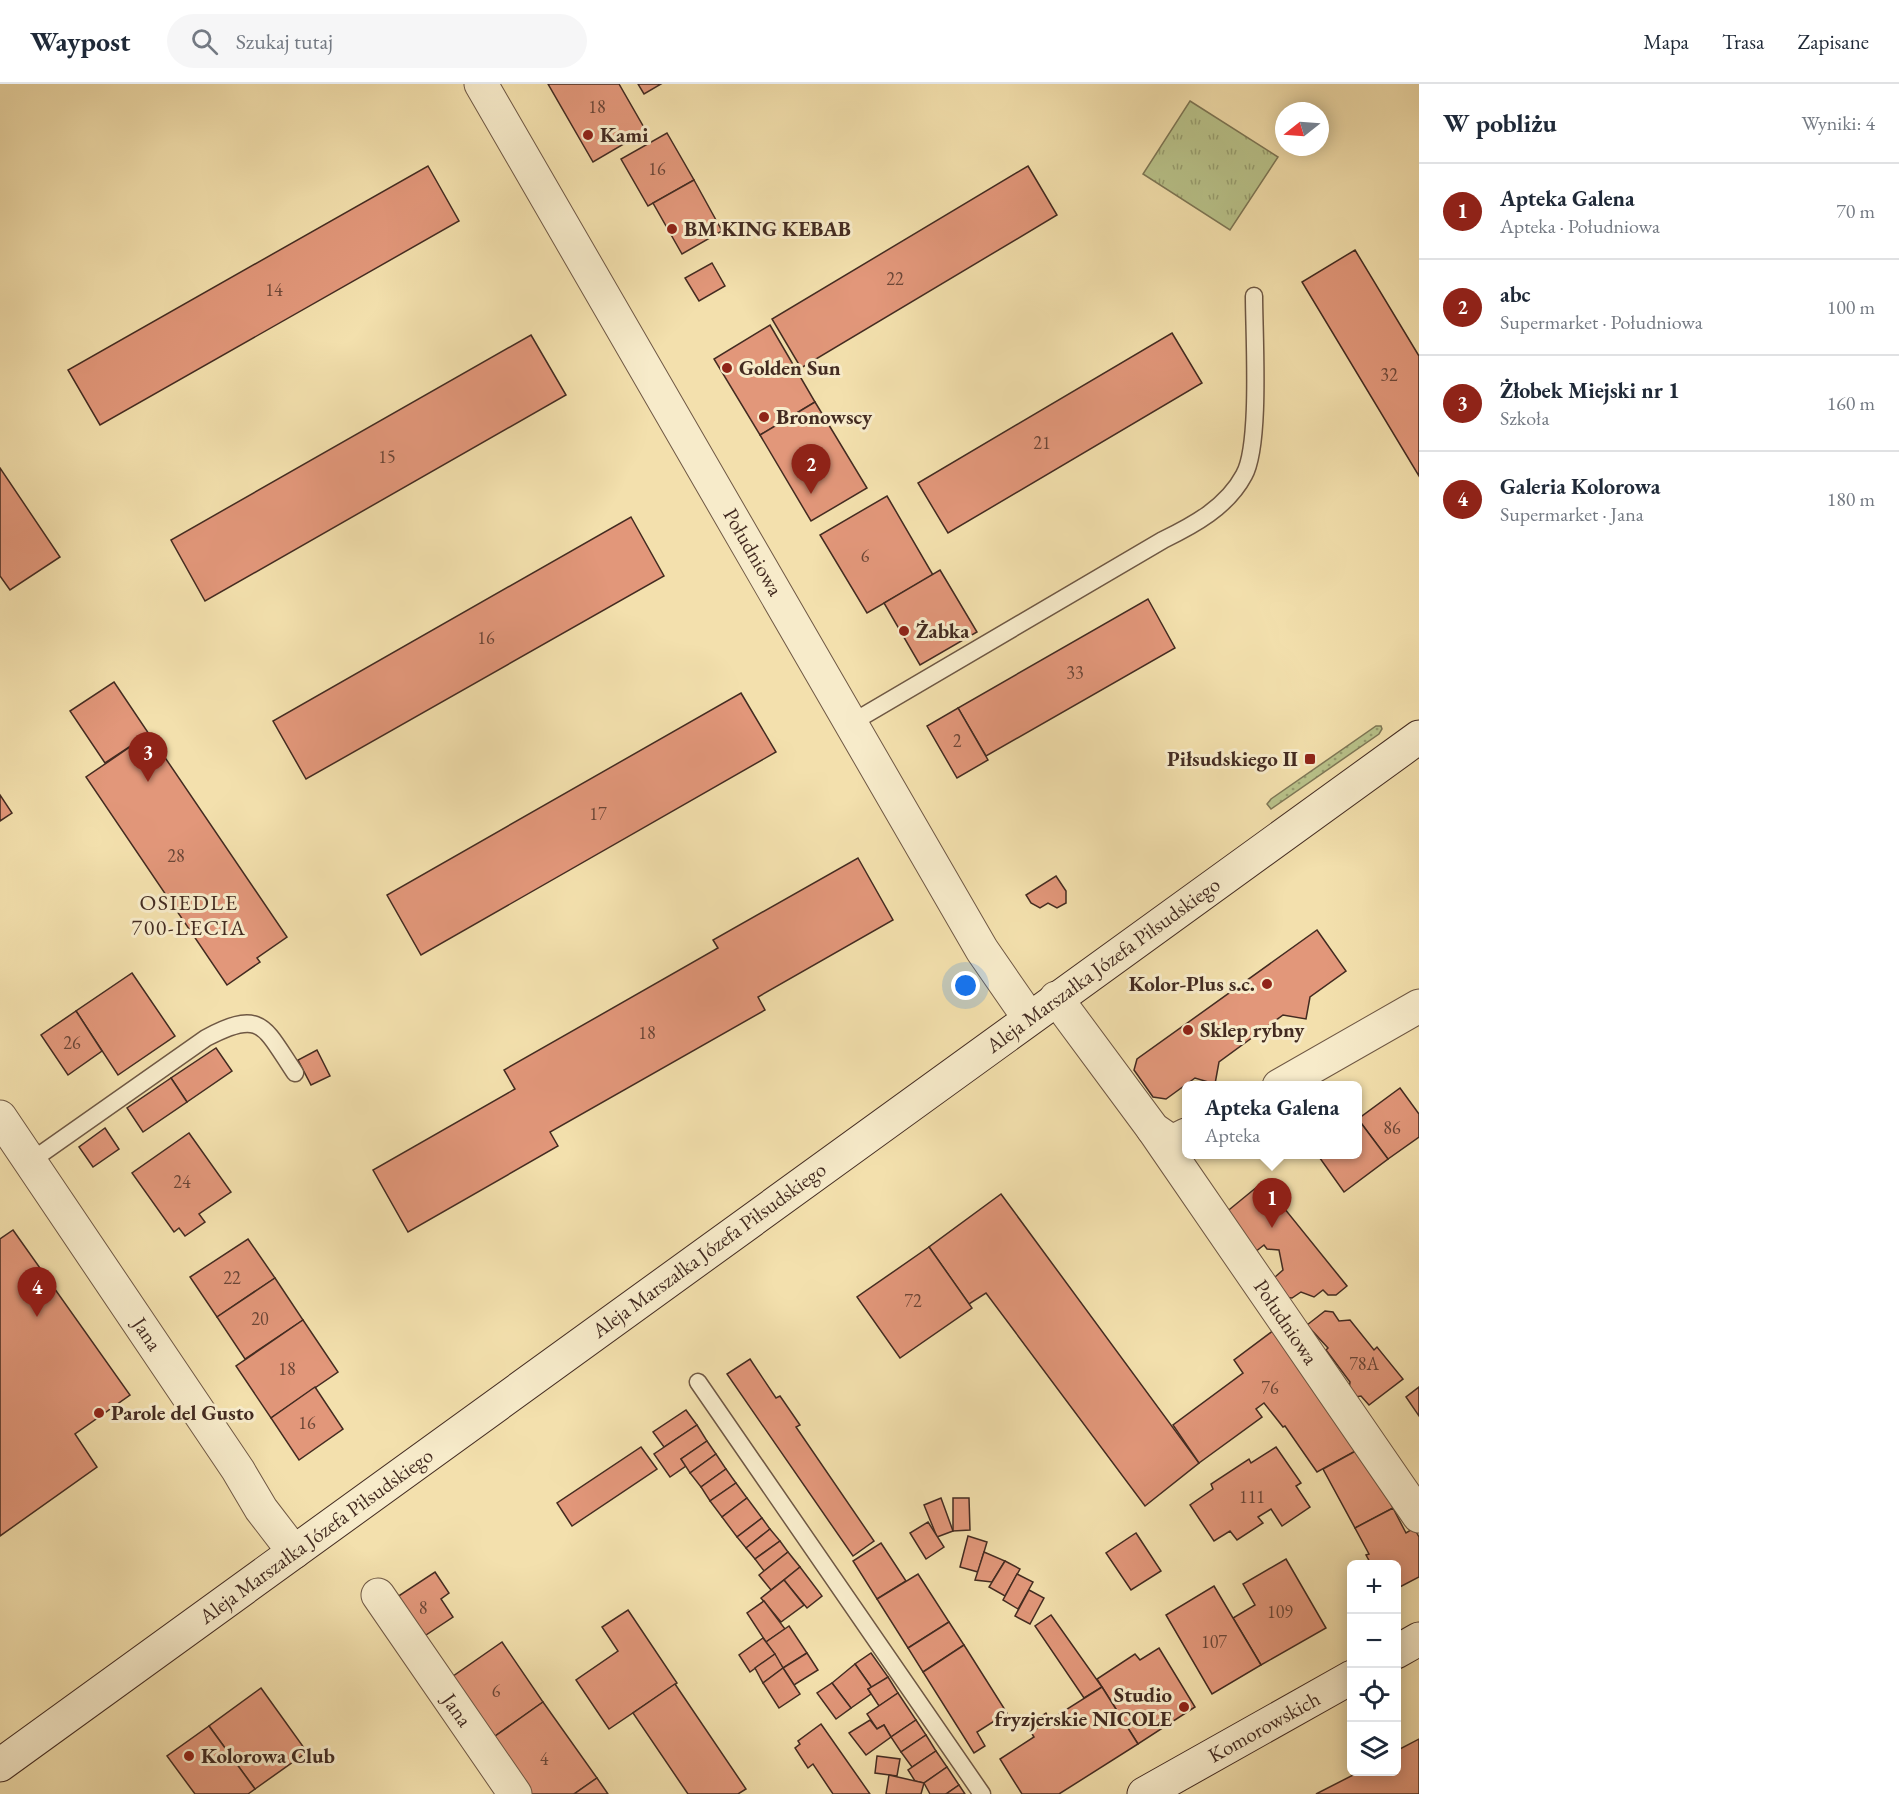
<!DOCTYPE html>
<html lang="pl">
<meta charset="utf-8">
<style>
:root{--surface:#fff;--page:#f6f6f7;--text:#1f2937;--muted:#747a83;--line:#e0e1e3;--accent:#8f2418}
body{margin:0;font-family:"EB Garamond",serif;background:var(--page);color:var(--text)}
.controls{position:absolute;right:18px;bottom:18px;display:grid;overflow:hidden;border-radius:9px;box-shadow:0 3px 15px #0003}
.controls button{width:54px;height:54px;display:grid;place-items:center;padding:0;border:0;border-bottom:2px solid var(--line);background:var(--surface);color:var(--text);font:30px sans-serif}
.compass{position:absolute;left:1275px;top:18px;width:54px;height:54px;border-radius:50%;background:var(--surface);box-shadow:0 3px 15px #0003;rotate:253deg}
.you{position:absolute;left:966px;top:902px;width:21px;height:21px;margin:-15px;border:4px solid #fff;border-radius:50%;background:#1a73e8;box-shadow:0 0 0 9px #1a73e833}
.badge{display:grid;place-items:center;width:39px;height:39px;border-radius:50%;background:var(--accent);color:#fff;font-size:20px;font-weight:700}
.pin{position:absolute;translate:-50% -50px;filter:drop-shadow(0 2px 3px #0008)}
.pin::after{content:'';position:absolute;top:32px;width:21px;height:18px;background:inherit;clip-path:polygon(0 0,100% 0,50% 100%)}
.popup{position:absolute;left:1182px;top:997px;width:180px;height:78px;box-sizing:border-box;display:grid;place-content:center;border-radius:9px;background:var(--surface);filter:drop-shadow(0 2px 4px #0005);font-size:20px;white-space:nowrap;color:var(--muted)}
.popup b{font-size:22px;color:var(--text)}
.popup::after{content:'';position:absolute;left:50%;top:100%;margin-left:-12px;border:12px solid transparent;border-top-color:var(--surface)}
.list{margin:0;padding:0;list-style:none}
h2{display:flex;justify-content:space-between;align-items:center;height:78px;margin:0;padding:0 24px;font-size:26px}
h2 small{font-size:20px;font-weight:400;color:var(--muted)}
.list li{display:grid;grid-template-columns:39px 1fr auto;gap:18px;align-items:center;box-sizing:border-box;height:96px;padding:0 24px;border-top:2px solid var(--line)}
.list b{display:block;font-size:22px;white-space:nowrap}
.list p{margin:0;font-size:20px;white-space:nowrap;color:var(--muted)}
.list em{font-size:20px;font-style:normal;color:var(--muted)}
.icon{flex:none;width:33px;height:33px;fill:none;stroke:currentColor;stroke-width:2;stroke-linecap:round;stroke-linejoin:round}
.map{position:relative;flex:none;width:1419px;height:1710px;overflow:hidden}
header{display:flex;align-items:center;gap:36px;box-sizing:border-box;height:84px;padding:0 30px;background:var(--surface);border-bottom:2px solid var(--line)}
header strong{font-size:28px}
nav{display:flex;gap:33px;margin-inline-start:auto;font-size:21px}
.search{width:420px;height:54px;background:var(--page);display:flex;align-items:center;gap:15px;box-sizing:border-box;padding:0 21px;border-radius:33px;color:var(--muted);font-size:22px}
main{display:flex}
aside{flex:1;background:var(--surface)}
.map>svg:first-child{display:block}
.grass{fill:url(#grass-dots);stroke:#7e7756;stroke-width:1.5}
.park{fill:url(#park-tufts);stroke:#7e7756;stroke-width:1.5}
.building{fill:#e2977a;stroke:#432b21;stroke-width:1.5}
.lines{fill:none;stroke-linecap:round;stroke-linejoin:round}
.lane-casing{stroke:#6f5844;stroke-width:19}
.street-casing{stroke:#6f5844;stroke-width:35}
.secondary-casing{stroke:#432b21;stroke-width:35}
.lane{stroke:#f7ebca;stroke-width:16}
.street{stroke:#f7ebca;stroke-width:33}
.secondary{stroke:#f7ebca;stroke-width:33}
.poi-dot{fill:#8f2418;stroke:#f7ebca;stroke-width:2}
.labels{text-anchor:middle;stroke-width:6;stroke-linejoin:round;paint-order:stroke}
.number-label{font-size:18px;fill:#6b4637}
.poi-label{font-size:21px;font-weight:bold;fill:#432b21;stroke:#f7ebca;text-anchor:start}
.street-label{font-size:21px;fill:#432b21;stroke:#f7ebca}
.neighbourhood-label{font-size:22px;letter-spacing:1.5px;fill:#432b21;stroke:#f7ebca}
</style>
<header>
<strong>Waypost</strong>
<div class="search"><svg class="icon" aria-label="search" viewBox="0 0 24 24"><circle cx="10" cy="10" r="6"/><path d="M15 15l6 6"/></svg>Szukaj tutaj</div>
<nav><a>Mapa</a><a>Trasa</a><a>Zapisane</a></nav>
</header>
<main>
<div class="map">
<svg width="1419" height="1710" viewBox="0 0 1419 1710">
<defs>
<pattern id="grass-dots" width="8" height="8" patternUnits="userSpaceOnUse" patternTransform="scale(1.5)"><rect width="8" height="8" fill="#b9c38b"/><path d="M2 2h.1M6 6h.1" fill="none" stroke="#989f71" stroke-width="1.8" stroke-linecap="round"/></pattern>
<pattern id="park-tufts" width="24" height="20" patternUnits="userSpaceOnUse" patternTransform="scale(1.5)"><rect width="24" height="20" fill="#b9c38b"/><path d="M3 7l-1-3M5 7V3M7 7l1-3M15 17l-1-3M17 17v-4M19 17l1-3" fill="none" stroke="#989f71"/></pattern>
</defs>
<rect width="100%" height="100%" fill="#f3e0ad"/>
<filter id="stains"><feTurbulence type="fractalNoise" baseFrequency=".00333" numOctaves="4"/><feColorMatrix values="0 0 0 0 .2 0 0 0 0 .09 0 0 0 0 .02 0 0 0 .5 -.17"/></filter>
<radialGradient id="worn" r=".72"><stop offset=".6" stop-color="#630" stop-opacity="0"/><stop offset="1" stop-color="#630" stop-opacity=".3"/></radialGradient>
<path class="grass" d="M1376,642H1381L1382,645L1379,650L1271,725L1267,720L1271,715Z"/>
<path class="park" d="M1190,17L1278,73L1230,146L1143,90Z"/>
<g class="building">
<path d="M548,0H619L646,47L593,78Z"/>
<path d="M638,0H661L644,10Z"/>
<path d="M667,49L694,96L648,122L621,75Z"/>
<path d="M428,82L459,137L100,341L68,286Z"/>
<path d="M1028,82L1057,131L801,284L772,235Z"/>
<path d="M694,96L722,147L682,170L653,119Z"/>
<path d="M1355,166L1419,272V392L1302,198Z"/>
<path d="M712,179L725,202L699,217L685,194Z"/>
<path d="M770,241L815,318L760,351L714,275Z"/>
<path d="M1172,249L1202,299L948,449L918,399Z"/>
<path d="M531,251L566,311L205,517L171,456Z"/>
<path d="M815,318L867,404L811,437L760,351Z"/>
<path d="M0,384L60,473L10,506L0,492Z"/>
<path d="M887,412L933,491L867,529L820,451Z"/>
<path d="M631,433L664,492L306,695L273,637Z"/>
<path d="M940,486L977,548L920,581L884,519Z"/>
<path d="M1148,515L1175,564L986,672L958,624Z"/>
<path d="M114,598L149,650L105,679L70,627Z"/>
<path d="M741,609L776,668L421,871L387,811Z"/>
<path d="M958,624L988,676L957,694L927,642Z"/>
<path d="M149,650L287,853L257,874L260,878L227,901L86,693Z"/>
<path d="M0,711L12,729L0,737Z"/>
<path d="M858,774L893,836L758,913L765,926L550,1048L558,1062L408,1148L373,1086L515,1005L504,986L718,864L713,856Z"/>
<path d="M1056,792L1066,807V819L1057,824L1048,819L1040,824L1031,819L1026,811Z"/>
<path d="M1317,846L1346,887L1310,913L1306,935L1283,931L1219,978L1215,1000L1195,994L1166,1015L1153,1013L1134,986L1137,975Z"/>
<path d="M132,889L175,952L118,991L76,927Z"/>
<path d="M76,927L102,967L68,991L41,951Z"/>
<path d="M216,964L232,987L187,1018L171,994Z"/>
<path d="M317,966L330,992L311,1001L298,976Z"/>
<path d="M171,994L187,1018L143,1048L127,1024Z"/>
<path d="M1400,1004L1419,1030V1053L1388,1075L1358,1035Z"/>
<path d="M1358,1035L1388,1075L1344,1108L1317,1070H1358Z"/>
<path d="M105,1044L119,1065L93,1083L79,1063Z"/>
<path d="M189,1049L231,1108L199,1130L205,1138L185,1152L179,1144L174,1148L132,1089Z"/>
<path d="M1263,1098L1347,1202L1336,1211H1328L1323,1206L1314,1213L1301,1208L1292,1214L1283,1213L1274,1202L1275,1193L1283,1186L1279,1166L1267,1165L1264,1161L1250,1172L1219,1134Z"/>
<path d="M1001,1110L1199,1379L1145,1422L986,1209L969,1220L929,1163Z"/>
<path d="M13,1146L130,1311L75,1350L97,1383L0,1452V1155Z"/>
<path d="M248,1155L275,1194L217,1233L190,1193Z"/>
<path d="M929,1163L972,1224L900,1274L857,1213Z"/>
<path d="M275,1194L303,1236L245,1275L217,1233Z"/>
<path d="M1325,1227L1333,1228L1339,1237L1350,1236L1374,1266L1377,1263L1403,1295L1369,1321L1361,1312L1355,1313L1349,1305L1350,1298L1326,1266L1328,1264L1307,1241Z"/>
<path d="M303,1236L338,1288L271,1334L236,1282Z"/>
<path d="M1274,1246L1361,1364L1317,1388L1285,1342L1283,1343L1264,1319L1256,1325L1262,1333L1199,1379L1173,1341L1243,1289L1234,1276Z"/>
<path d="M750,1275L776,1314L780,1312L800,1341L796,1343L874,1457L853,1472L727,1290Z"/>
<path d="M315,1303L343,1345L299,1376L271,1334Z"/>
<path d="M1419,1303V1332L1406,1313Z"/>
<path d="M686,1326L697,1341L664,1363L653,1348Z"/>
<path d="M697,1341L707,1357L681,1375L686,1382L670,1393L654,1370Z"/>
<path d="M707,1357L716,1370L690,1389L681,1375Z"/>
<path d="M641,1363L657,1385L572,1442L557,1419Z"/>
<path d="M1276,1363L1301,1399L1296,1402L1310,1423L1282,1442L1271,1425L1258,1433L1263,1439L1237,1456L1230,1447L1214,1457L1190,1421L1213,1405L1211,1400L1249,1375L1251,1379Z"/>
<path d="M1361,1364L1393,1424L1355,1444L1323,1385Z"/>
<path d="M716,1370L726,1385L701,1403L690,1389Z"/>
<path d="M726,1385L736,1399L710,1417L701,1403Z"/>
<path d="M736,1399L747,1414L722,1433L710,1417Z"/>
<path d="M747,1414L762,1434L737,1453L722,1433Z"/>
<path d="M941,1414L953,1447L937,1453L924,1421Z"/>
<path d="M953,1414H969L970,1446L953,1447Z"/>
<path d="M1393,1424L1406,1449L1414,1444L1419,1453V1493L1396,1505V1480H1371L1366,1471L1369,1470L1355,1444Z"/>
<path d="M762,1434L770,1445L746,1464L737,1453Z"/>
<path d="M928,1438L944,1463L926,1475L910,1449Z"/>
<path d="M770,1445L780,1457L755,1475L746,1464Z"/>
<path d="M1136,1449L1161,1487L1131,1506L1106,1469Z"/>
<path d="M968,1452L987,1458L978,1488L960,1483Z"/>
<path d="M780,1457L788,1468L764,1487L755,1475Z"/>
<path d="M881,1459L906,1497L877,1515L853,1477Z"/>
<path d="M788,1468L800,1483L771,1506L759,1491Z"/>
<path d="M984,1468L1005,1477L992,1498L975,1496Z"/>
<path d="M1286,1475L1326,1544L1261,1581L1233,1534L1255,1521L1243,1500Z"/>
<path d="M1005,1477L1020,1485L1005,1512L989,1503Z"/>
<path d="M800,1483L822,1512L807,1524L784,1496Z"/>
<path d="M435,1488L449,1509L441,1515L453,1533L420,1555L394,1515Z"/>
<path d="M918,1490L949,1538L908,1564L877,1515Z"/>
<path d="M1017,1490L1033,1498L1018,1525L1003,1516Z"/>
<path d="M784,1496L804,1521L781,1538L761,1514Z"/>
<path d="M1214,1502L1261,1581L1212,1610L1166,1531Z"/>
<path d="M1029,1506L1044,1514L1030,1540L1015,1532Z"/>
<path d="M764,1517L785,1545L766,1558L747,1529Z"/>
<path d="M628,1526L677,1599L609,1645L576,1596L618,1567L602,1543Z"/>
<path d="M1051,1531L1102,1603L1084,1614L1035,1542Z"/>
<path d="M949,1538L964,1561L923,1588L908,1564Z"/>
<path d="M789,1542L807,1569L783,1584L766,1558Z"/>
<path d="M763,1554L775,1570L750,1588L739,1571Z"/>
<path d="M502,1558L543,1618L491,1655L449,1595Z"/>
<path d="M964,1561L1007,1629L977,1648L985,1662L974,1669L923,1588Z"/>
<path d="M1159,1564L1195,1623L1138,1660L1097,1595L1135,1570L1140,1576Z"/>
<path d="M807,1569L818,1586L794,1601L783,1584Z"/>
<path d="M871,1569L888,1593L872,1604L855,1580Z"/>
<path d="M775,1570L783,1584L763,1599L755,1584Z"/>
<path d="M855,1580L872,1604L868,1605L871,1610L851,1624L832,1599Z"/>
<path d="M783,1584L800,1610L779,1624L763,1599Z"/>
<path d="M888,1593L898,1609L879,1622L868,1605Z"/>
<path d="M832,1599L851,1624L836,1635L817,1609Z"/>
<path d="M675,1600L746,1705L738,1710H688L633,1629Z"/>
<path d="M1102,1603L1138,1660L1059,1710H1022L1000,1675L1034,1653L1031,1648L1038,1644L1034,1637L1046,1629L1050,1636Z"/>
<path d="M261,1604L307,1668L255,1705L209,1642Z"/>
<path d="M898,1609L916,1636L891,1653L884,1641L877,1645L867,1630Z"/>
<path d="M543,1618L597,1694L574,1710H530L491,1655Z"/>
<path d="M870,1636L877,1645L884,1641L891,1653L866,1671L849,1649Z"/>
<path d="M916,1636L926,1651L901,1668L891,1653Z"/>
<path d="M821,1640L870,1710H833L813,1680L808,1684L795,1664L800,1660L798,1657Z"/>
<path d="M209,1642L255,1705L248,1710H195L167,1672Z"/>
<path d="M926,1651L936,1667L912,1683L901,1668Z"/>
<path d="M1419,1655V1710H1316L1359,1688H1396V1667Z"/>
<path d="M936,1667L947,1683L924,1699L915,1697L908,1686Z"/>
<path d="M877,1672L900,1675L897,1692L875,1689Z"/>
<path d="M947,1683L959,1701L946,1710H930L924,1699Z"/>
<path d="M889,1691L924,1699L921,1710H886Z"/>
<path d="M597,1694L608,1710H574Z"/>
<path d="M959,1701L965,1710H946Z"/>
</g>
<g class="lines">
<defs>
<g id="lane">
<path d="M853,638L1163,456C1194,441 1227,423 1244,391C1261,361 1254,251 1254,212"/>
<path d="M31,1077L206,954C262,924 264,943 295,989"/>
<path d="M698,1298L982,1710"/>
</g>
<g id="street">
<path d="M481,0L982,866L1029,934"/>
<path d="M1056,914L1153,1045L1172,1058L1186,1051"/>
<path d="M1279,1002L1419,922"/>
<path d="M0,1033L238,1386L261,1425L294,1468"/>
<path d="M1153,1045L1419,1432"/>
<path d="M378,1511L515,1710"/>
</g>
<g id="secondary">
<path d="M1396,1568L1419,1555"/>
<path d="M0,1681L1419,653"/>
<path d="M1144,1710L1352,1593"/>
</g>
</defs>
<use href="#lane" class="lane-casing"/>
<use href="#street" class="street-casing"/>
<use href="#secondary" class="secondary-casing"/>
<use href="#lane" class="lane"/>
<use href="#street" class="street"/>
<use href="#secondary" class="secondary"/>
</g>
<g class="poi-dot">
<circle cx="588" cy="51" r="6"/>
<circle cx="672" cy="145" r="6"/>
<circle cx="727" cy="284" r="6"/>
<circle cx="764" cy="333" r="6"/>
<circle cx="904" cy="547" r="6"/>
<rect x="1304" y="669" width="12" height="12" rx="3"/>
<circle cx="1267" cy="900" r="6"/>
<circle cx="1188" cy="946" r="6"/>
<circle cx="99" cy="1329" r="6"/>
<circle cx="1184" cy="1623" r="6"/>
<circle cx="189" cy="1672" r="6"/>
</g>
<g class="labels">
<g class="number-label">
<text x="597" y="29">18</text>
<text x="657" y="91">16</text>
<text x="895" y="201">22</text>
<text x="274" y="212">14</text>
<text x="1389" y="297">32</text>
<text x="1042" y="365">21</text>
<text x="387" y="379">15</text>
<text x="865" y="478">6</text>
<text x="486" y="560">16</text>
<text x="1075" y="595">33</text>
<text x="957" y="663">2</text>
<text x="598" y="736">17</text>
<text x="176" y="778">28</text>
<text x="647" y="955">18</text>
<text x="72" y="965">26</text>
<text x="1392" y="1050">86</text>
<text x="182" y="1104">24</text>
<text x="232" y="1200">22</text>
<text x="913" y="1223">72</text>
<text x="260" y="1241">20</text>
<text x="1364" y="1286">78A</text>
<text x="287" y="1291">18</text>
<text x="1270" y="1310">76</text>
<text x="307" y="1345">16</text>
<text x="1252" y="1419">111</text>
<text x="423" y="1530">8</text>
<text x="1280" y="1534">109</text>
<text x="1214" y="1564">107</text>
<text x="496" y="1613">6</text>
<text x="544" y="1681">4</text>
</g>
<g class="poi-label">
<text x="600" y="58">Kami</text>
<text x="684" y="152">BM KING KEBAB</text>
<text x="739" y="291">Golden Sun</text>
<text x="776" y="340">Bronowscy</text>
<text x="916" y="554">Żabka</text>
<text x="1298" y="682" text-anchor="end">Piłsudskiego II</text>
<text x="1255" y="907" text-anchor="end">Kolor-Plus s.c.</text>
<text x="1200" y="953">Sklep rybny</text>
<text x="111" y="1336">Parole del Gusto</text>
<text x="1172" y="1618" text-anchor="end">Studio<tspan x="1172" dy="24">fryzjerskie NICOLE</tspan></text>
<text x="201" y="1679">Kolorowa Club</text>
</g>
<g class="street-label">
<text transform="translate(753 468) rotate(60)" y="7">Południowa</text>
<text transform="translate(1103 881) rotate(-36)" y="7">Aleja Marszałka Józefa Piłsudskiego</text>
<text transform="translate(709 1166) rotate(-36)" y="7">Aleja Marszałka Józefa Piłsudskiego</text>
<text transform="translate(1286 1238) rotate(56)" y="7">Południowa</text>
<text transform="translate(147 1250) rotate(56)" y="7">Jana</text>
<text transform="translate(316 1452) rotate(-36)" y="7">Aleja Marszałka Józefa Piłsudskiego</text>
<text transform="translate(457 1626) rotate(55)" y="7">Jana</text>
<text transform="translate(1264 1643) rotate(-29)" y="7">Komorowskich</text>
</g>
<g class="neighbourhood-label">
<text x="189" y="826">OSIEDLE<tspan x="189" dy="25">700-LECIA</tspan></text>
</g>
</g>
<rect width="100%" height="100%" filter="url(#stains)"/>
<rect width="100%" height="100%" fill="url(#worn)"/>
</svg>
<div class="controls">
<button>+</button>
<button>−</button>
<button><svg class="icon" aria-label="locate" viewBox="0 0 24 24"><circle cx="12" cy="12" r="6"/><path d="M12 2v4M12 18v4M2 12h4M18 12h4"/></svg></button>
<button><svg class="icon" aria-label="layers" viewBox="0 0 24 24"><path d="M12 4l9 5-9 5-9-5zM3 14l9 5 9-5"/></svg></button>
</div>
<svg class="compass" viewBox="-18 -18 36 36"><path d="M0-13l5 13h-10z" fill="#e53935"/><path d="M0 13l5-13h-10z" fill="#747a83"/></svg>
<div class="you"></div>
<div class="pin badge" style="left:1272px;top:1144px">1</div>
<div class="popup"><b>Apteka Galena</b>Apteka</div>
<div class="pin badge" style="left:811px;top:410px">2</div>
<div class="pin badge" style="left:148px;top:698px">3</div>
<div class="pin badge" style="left:37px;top:1233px">4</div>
</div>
<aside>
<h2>W pobliżu<small>Wyniki: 4</small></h2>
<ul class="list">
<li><span class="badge">1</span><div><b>Apteka Galena</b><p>Apteka · Południowa</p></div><em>70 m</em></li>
<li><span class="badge">2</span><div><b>abc</b><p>Supermarket · Południowa</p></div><em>100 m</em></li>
<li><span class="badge">3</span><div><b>Żłobek Miejski nr 1</b><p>Szkoła</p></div><em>160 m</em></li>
<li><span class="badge">4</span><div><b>Galeria Kolorowa</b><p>Supermarket · Jana</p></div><em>180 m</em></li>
</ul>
</aside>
</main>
